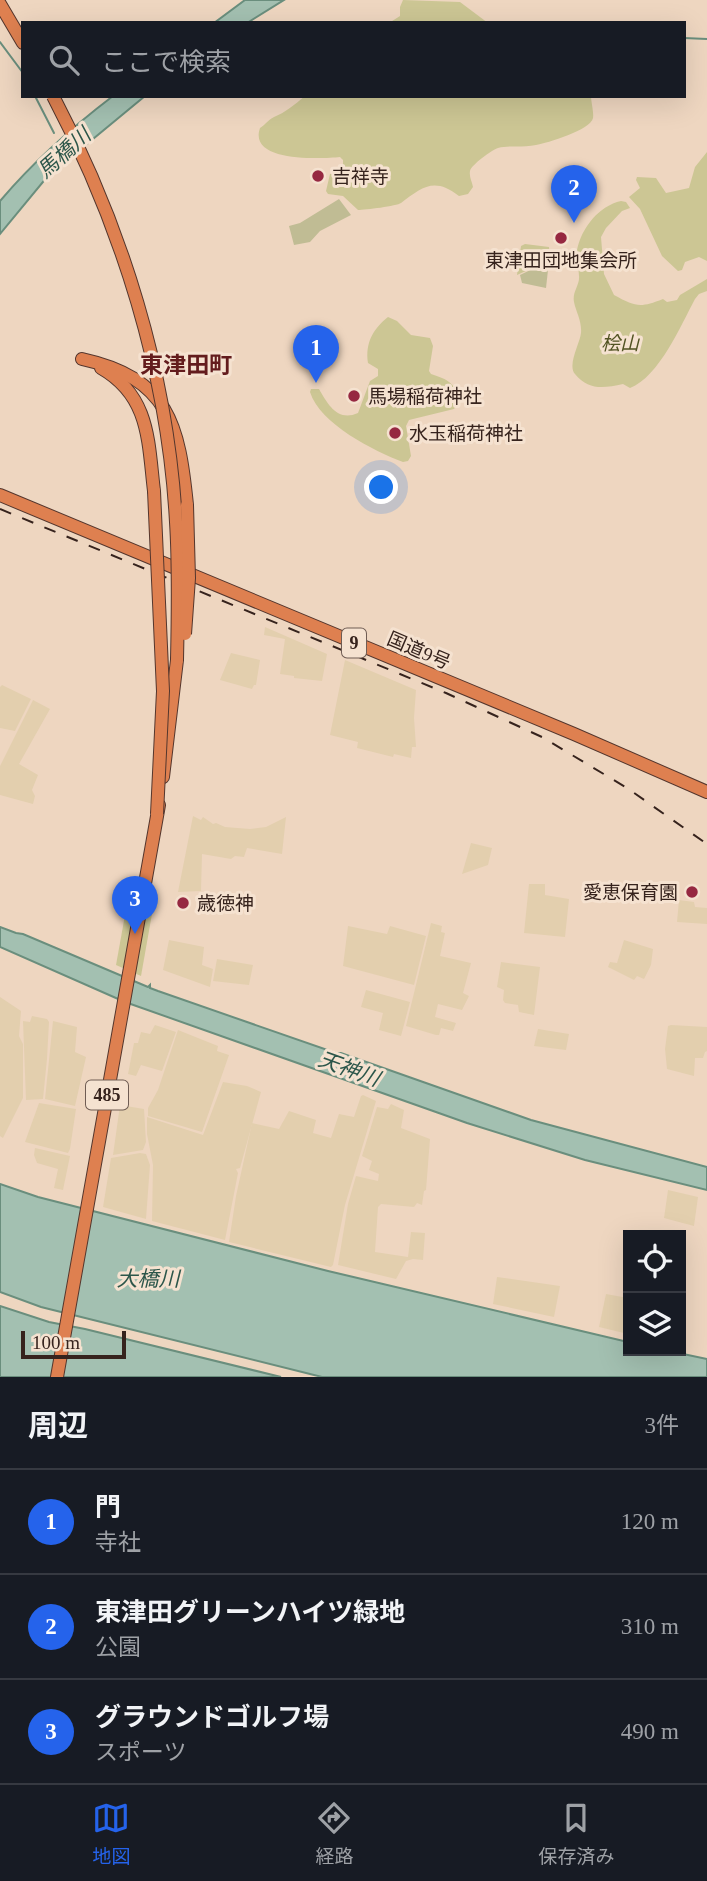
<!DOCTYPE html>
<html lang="ja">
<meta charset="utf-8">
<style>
:root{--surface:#171b24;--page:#242831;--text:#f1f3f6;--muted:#9ea1a6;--line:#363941;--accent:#2563eb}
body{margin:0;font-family:"Times New Roman","Noto Sans JP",serif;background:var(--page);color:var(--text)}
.controls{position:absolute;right:21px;bottom:21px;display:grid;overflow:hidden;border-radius:0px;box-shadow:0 7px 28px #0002}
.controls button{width:63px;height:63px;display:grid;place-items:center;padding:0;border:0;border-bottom:2px solid var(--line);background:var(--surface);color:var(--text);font:35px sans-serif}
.scale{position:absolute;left:21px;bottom:18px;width:105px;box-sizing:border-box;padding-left:7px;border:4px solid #36231d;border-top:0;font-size:19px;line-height:24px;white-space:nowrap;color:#36231d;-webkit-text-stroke:5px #f5e2d0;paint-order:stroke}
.you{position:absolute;left:382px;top:488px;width:24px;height:24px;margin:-18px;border:5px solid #fff;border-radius:50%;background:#1a73e8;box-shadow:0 0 0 10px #1a73e833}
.badge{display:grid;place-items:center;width:46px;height:46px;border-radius:50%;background:var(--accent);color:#fff;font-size:23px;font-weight:700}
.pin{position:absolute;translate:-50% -58px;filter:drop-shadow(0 2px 4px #0008)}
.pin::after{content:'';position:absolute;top:37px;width:24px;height:21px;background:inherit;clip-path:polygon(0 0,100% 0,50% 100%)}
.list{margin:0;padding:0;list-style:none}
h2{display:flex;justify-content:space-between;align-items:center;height:91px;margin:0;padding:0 28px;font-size:30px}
h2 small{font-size:23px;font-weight:400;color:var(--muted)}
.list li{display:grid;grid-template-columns:46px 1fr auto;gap:21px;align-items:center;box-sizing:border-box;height:105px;padding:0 28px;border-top:2px solid var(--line)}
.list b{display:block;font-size:26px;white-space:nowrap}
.list p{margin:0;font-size:23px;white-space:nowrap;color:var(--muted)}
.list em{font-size:23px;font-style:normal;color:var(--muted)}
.icon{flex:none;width:38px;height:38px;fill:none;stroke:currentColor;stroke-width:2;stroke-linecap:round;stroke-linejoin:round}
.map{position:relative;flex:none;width:707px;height:1377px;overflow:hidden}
.search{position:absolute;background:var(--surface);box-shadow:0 7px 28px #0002;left:21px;right:21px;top:21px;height:77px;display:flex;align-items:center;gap:18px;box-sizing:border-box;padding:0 24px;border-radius:0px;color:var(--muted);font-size:26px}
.sheet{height:406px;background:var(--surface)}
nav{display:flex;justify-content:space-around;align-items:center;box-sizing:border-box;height:98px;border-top:2px solid var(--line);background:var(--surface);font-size:19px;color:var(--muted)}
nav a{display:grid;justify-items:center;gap:4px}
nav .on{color:var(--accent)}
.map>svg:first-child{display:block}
.farmland{fill:#e3cfae}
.green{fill:#ccc694}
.cemetery{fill:#c0bc94}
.water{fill:#a3c0b1;stroke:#6a8e7d;stroke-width:2}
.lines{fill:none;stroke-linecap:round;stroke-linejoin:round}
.stream{stroke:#6a8e7d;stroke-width:2}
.highway-casing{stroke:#54362d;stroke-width:14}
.highway{stroke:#de8050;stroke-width:12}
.rail{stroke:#36231d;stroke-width:2;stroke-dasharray:12 12;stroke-linecap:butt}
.highway-bridge-casing{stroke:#54362d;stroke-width:14;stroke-linecap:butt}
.highway-bridge{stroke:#de8050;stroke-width:12}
.poi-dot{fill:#962841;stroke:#f5e2d0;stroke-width:2.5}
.labels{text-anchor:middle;stroke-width:6;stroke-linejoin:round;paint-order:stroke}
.shield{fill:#f5e2d0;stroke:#6f5c53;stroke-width:2}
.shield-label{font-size:18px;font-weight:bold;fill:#36231d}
.poi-label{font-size:19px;fill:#36231d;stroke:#f5e2d0;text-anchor:start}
.park-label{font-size:19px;font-style:italic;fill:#525323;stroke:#f5e2d0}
.street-label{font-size:19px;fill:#36231d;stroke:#f5e2d0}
.water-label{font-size:21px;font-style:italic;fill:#2c564a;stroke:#f5e2d0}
.quarter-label{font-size:23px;font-weight:bold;fill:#631c1d;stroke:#f5e2d0}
</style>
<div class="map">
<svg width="707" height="1377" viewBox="0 0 707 1377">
<rect width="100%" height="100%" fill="#eed6c0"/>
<g class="farmland">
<path d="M265,627L327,654L322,681L294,678V676L280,674L285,639L264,635Z"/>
<path d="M231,653L260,660L256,685H254L252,689L220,680Z"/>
<path d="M345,660L416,690L414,718L416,747H412L411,758L394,754L393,757L357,748L358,742L330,735Z"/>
<path d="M2,685L31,699L15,731L0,728V687Z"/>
<path d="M33,700L50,709L19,764L38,775L32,790L35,796L33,804L0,795V766Z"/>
<path d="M193,816L201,820L203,817L213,824L216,823L225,827L250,829L266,827L286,817L282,854L247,848L244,857L235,856L231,859L202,854L201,891L178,892Z"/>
<path d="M471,843L492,848L488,865L462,874Z"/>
<path d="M529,884H545V895L569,899L565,937L524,933Z"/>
<path d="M679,900L694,902L695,907L707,908V924L677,922Z"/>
<path d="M431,923L442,926L441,932L445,933L440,956L471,963L463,993L469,996L462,1010L438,1004L435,1017L456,1023L453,1031L441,1028L439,1035H436L406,1026Z"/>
<path d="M348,926L387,934L390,926L426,936L414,985L343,966Z"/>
<path d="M169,940L204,947L202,965L213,969L210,987L163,970Z"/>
<path d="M624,940L653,949L651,965L644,979L637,976L634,980L608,967L610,962L617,963Z"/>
<path d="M217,959L253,965L249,985L213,981Z"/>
<path d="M501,962L540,967L534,1015L519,1012L518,1005L505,1003L503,1000L504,990L497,987Z"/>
<path d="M366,990L410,1002L401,1036L379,1030L383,1013L361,1007Z"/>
<path d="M0,997L21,1011L19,1036L23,1044V1098L3,1138L0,1136Z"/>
<path d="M32,1016L47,1019L49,1022L47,1059L43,1099L26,1100L23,1021L30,1022Z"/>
<path d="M53,1021L77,1027L75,1052L86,1057L75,1106L45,1099Z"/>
<path d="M155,1025L176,1032L162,1071L141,1065L136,1076L128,1074L134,1043H138L141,1032L150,1034Z"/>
<path d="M671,1025L707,1027V1051L705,1052L703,1058H695L694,1076L667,1069L665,1049L668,1026Z"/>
<path d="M538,1029L569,1034L566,1050L534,1046Z"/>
<path d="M178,1030L218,1046L217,1051L229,1055L202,1132L148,1116V1108L158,1090Z"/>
<path d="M223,1082L247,1086L261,1092L240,1168L236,1169L238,1173L225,1240L152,1221L153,1165L147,1134V1117L203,1135Z"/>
<path d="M363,1095L376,1101L345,1205L333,1265L331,1267L229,1242L236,1196L252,1123L279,1129L289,1111L316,1120L313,1133L331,1138L339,1114L354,1117L361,1096Z"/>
<path d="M39,1103L76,1109L70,1149L68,1153L25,1142Z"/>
<path d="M391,1104L404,1110L401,1128L430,1139L426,1190L424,1191L422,1205L417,1203L414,1207L381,1204L378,1207L375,1252L408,1257L411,1232L425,1233L423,1260L413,1259L406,1261L396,1279L338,1265L348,1204L356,1176L378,1181L379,1174L369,1170L372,1161L362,1156L377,1107L388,1109Z"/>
<path d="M120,1105L144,1109L146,1142L143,1150L113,1155Z"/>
<path d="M35,1148L70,1156L63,1190L54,1188L58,1169L37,1163L34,1155Z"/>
<path d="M140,1153L146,1154L150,1165L146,1219L103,1207L111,1158Z"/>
<path d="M668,1190L698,1197L694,1226L664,1218Z"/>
<path d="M497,1277L560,1286L554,1317L493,1304Z"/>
<path d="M606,1294L628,1298V1334L599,1327Z"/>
</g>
<g class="green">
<path d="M403,0L460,2L488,23H389L400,16V7Z"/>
<path d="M305,96H591C591,102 594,112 593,118C591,130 547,143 536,145C523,148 509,145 498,148C492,150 471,165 470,171C469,177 472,181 473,187L468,194L459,196C434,176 421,188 401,203C397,206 365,210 358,210L343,196L328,194L326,191L330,174H341L343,172V160L340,157C320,159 248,162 260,128C265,125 268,120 274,117C286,112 294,105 305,96Z"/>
<path d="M707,152V261L699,257L685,262L682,270L678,271L662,256L640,209L629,197L640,188L636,180L637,177L656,178L666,193L689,188L695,167Z"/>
<path d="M621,201L626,202L630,208L622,211L606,228L601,237L604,274L614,295C636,307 640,308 663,299L667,302L677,300L680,295L707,279V291L699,294L695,299C681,325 659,377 630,388L623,384C604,388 589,391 575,374C567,365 580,343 581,333C582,321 576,312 574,302C572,292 580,285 579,276C579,267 575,259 577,250C582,227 599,206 621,201Z"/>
<path d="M525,244L549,247L550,260L517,275L521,246Z"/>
<path d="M388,317L397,321L411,335L430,338L433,346L429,371L431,374C447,379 458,384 459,403L454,409L409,420L406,426L411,456L408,461L403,462C374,451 320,424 310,392L311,389H319C328,405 338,422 358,413L370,381L378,376V369L368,363C365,343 373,329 388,317Z"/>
<path d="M132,897H155L141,976L116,965L127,904Z"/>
</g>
<g class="cemetery">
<path d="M339,199L351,215L320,231L310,242L294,245L289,226L300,223Z"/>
<path d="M549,261L546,288L522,283L520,275Z"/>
</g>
<g class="water">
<path d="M245,0H284L247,23H214Z"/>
<path d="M113,96H145L47,177L0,234V201C34,161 71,128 113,96Z"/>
<path d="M0,927L16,933L23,934L148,987L150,985V988L158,991L336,1053H341L531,1120L707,1167V1190L585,1160L467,1123L125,1002L0,947Z"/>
<path d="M0,1184L38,1197L328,1271L628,1342V1351H669L707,1359V1377H322L41,1307L0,1292Z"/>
<path d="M0,1306L49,1322L85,1329L281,1377H0Z"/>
</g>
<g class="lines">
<g class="stream">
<path d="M684,38L707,39"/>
<path d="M0,42L23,73"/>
<path d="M35,96L54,133"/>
</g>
<defs>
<g id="highway">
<path d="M0,4L23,43"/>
<path d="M82,359C169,378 179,425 187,505"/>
<path d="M101,368C150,396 148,441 154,491"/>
<path d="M0,495L574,734L707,792"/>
<path d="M163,777L177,660"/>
<path d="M57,1377L159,805"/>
</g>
</defs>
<use href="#highway" class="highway-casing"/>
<use href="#highway" class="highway"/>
<path class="rail" d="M0,509L446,693L542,737L627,788L707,844"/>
<defs>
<g id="highway-bridge">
<path d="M53,96C122,227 168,374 176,522C179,568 178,614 177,660"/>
<path d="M154,491L163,691L157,814"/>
<path d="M185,634L189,578L187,505"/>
</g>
</defs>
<use href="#highway-bridge" class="highway-bridge-casing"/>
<use href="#highway-bridge" class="highway-bridge"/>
</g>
<g class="poi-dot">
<circle cx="318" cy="176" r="7"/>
<circle cx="561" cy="238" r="7"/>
<circle cx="354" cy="396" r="7"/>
<circle cx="395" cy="433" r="7"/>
<circle cx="692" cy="892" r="7"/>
<circle cx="183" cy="903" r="7"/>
</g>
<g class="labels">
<g class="shield">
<rect x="342" y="628.5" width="24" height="29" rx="5"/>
<rect x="86" y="1080.5" width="42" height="29" rx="5"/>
</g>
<g class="shield-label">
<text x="354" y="649">9</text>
<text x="107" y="1101">485</text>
</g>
<g class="poi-label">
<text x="332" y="183">吉祥寺</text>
<text x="561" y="267" text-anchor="middle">東津田団地集会所</text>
<text x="368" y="403">馬場稲荷神社</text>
<text x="409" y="440">水玉稲荷神社</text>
<text x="678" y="899" text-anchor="end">愛恵保育園</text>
<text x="197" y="910">歳徳神</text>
</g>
<g class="park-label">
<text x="620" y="350">桧山</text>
</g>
<g class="street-label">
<text transform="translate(419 650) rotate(23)" y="7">国道9号</text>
</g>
<g class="water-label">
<text transform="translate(64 153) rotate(-42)" y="7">馬橋川</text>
<text transform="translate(349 1069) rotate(20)" y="7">天神川</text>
<text x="148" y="1286">大橋川</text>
</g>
<g class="quarter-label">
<text x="186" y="373">東津田町</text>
</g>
</g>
</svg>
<div class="controls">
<button><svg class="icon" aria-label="locate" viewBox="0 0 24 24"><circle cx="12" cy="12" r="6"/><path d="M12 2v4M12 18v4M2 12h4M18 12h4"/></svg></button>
<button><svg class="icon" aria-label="layers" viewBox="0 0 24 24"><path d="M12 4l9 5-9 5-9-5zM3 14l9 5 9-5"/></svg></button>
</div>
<div class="scale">100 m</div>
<div class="you"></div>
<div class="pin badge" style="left:316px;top:383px">1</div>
<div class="pin badge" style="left:574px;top:223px">2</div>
<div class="pin badge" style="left:135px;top:934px">3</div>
<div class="search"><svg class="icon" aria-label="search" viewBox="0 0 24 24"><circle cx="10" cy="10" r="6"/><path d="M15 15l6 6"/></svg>ここで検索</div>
</div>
<section class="sheet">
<h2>周辺<small>3件</small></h2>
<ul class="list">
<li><span class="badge">1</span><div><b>門</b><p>寺社</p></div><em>120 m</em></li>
<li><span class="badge">2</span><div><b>東津田グリーンハイツ緑地</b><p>公園</p></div><em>310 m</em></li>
<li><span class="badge">3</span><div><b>グラウンドゴルフ場</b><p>スポーツ</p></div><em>490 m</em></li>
</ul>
</section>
<nav>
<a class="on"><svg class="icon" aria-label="map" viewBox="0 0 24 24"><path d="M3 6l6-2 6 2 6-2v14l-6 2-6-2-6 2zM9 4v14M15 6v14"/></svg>地図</a>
<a><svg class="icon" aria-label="directions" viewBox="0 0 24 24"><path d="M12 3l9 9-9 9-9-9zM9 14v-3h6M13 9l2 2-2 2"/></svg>経路</a>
<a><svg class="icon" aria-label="saved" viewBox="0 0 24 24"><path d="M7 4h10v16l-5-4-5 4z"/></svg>保存済み</a>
</nav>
